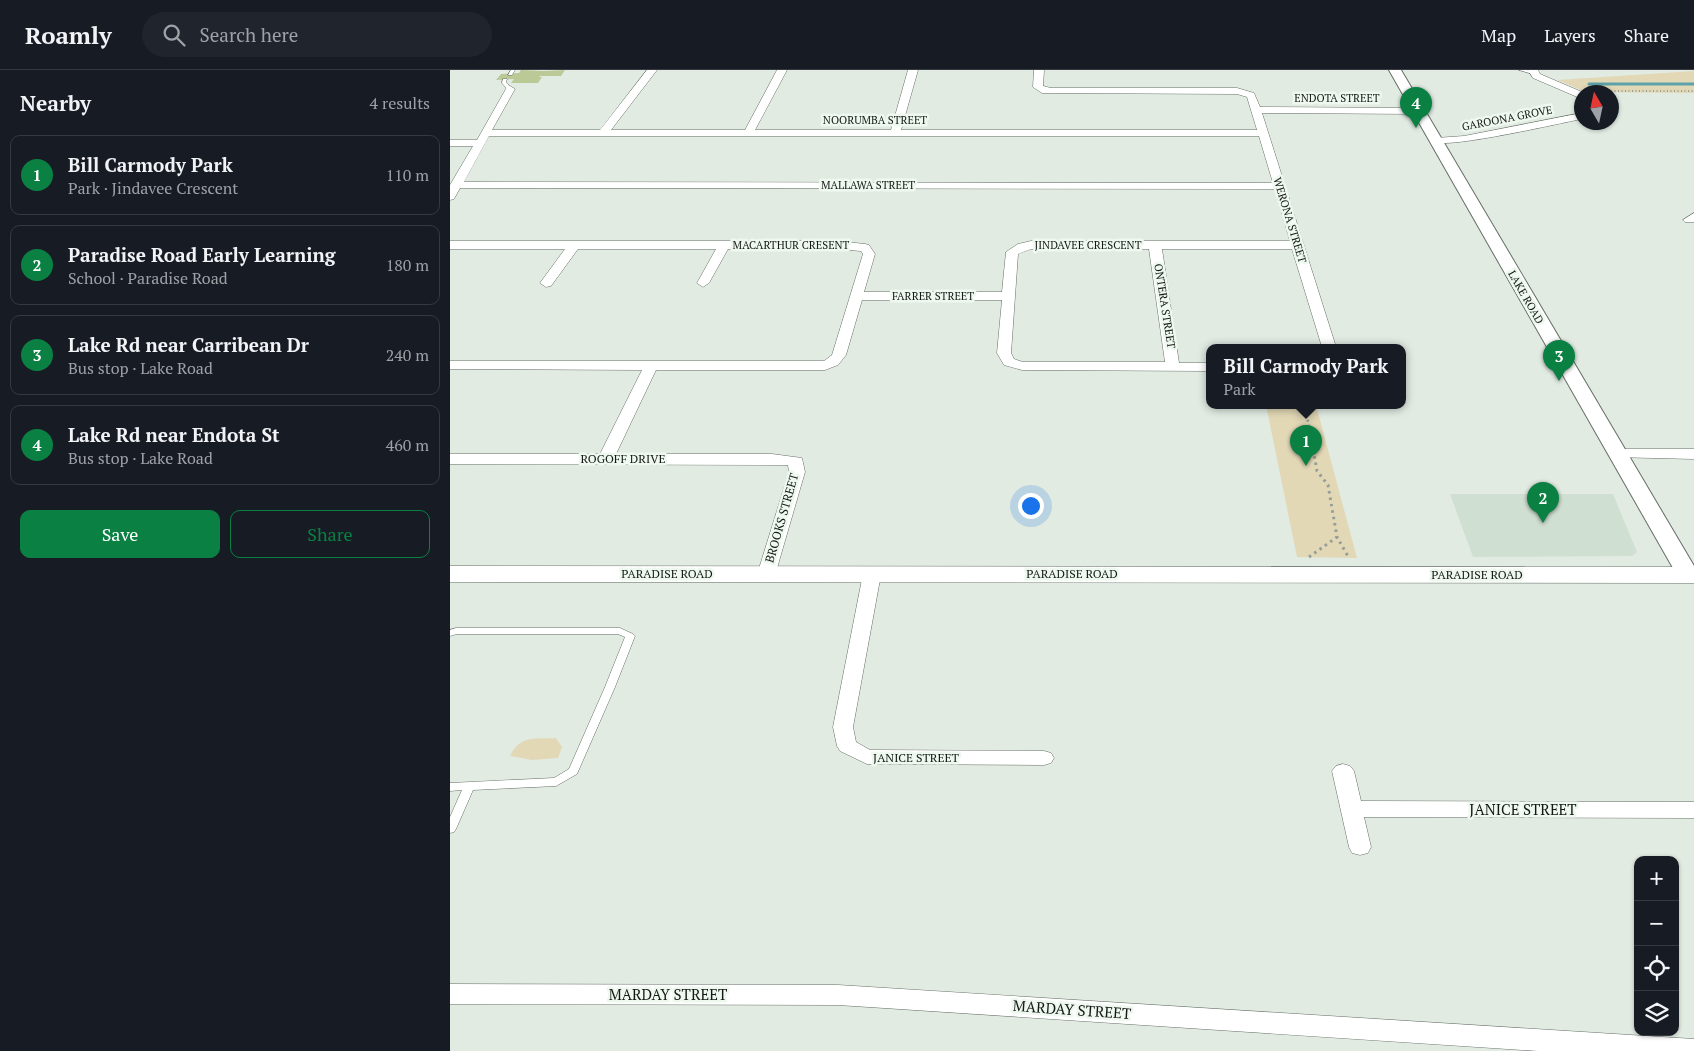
<!DOCTYPE html>
<meta charset="utf-8">
<style>
:root{--surface:#171b24;--page:#20242c;--text:#f1f3f6;--muted:#9ea1a6;--line:#363941;--accent:#0b8043}
body{margin:0;font-family:"PT Serif",serif;background:var(--page);color:var(--text)}
.controls{position:absolute;right:15px;bottom:15px;display:grid;overflow:hidden;border-radius:10px;box-shadow:0 1px 4px #0004}
.controls button{width:45px;height:45px;display:grid;place-items:center;padding:0;border:0;border-bottom:1px solid var(--line);background:var(--surface);color:var(--text);font:25px sans-serif}
.compass{position:absolute;left:1124px;top:15px;width:45px;height:45px;border-radius:50%;background:var(--surface);box-shadow:0 1px 4px #0004;rotate:351deg}
.you{position:absolute;left:580px;top:435px;width:18px;height:18px;margin:-12px;border:4px solid #fff;border-radius:50%;background:#1a73e8;box-shadow:0 0 0 8px #1a73e833}
.badge{display:grid;place-items:center;width:32px;height:32px;border-radius:50%;background:var(--accent);color:#fff;font-size:16px;font-weight:700}
.pin{position:absolute;translate:-50% -41px;filter:drop-shadow(0 1px 2px #0008)}
.pin::after{content:'';position:absolute;top:26px;width:18px;height:15px;background:inherit;clip-path:polygon(0 0,100% 0,50% 100%)}
.popup{position:absolute;left:756px;top:274px;width:200px;height:65px;box-sizing:border-box;display:grid;place-content:center;border-radius:10px;background:var(--surface);filter:drop-shadow(0 1px 4px #0005);font-size:16px;white-space:nowrap;color:var(--muted)}
.popup b{font-size:19px;color:var(--text)}
.popup::after{content:'';position:absolute;left:50%;top:100%;margin-left:-10px;border:10px solid transparent;border-top-color:var(--surface)}
.list{margin:0;padding:0;list-style:none}
h2{display:flex;justify-content:space-between;align-items:center;height:65px;margin:0;padding:0 20px;font-size:21px}
h2 small{font-size:16px;font-weight:400;color:var(--muted)}
.list li{display:grid;grid-template-columns:32px 1fr auto;gap:15px;align-items:center;box-sizing:border-box;height:80px;margin:0 10px 10px;padding:0 10px;border:1px solid var(--line);border-radius:10px}
.list b{display:block;font-size:19px;white-space:nowrap}
.list p{margin:0;font-size:16px;white-space:nowrap;color:var(--muted)}
.list em{font-size:16px;font-style:normal;color:var(--muted)}
.actions{display:flex;gap:10px;padding:15px 20px}
.actions a{flex:1;padding:11px 0;border:1px solid var(--accent);border-radius:10px;text-align:center;font-size:18px;color:var(--accent)}
.actions .main{background:var(--accent);color:#fff}
.icon{flex:none;width:28px;height:28px;fill:none;stroke:currentColor;stroke-width:2;stroke-linecap:round;stroke-linejoin:round}
.map{position:relative;flex:none;width:1244px;height:981px;overflow:hidden}
header{display:flex;align-items:center;gap:30px;box-sizing:border-box;height:70px;padding:0 25px;background:var(--surface);border-bottom:1px solid var(--line)}
header strong{font-size:24px}
nav{display:flex;gap:28px;margin-inline-start:auto;font-size:18px}
.search{width:350px;height:45px;background:var(--page);display:flex;align-items:center;gap:12px;box-sizing:border-box;padding:0 18px;border-radius:28px;color:var(--muted);font-size:19px}
main{display:flex}
aside{flex:1;background:var(--surface)}
.map>svg:first-child{display:block}
.built{fill:#cfdfd1}
.green{fill:#e2d8b6}
.lines{fill:none;stroke-linecap:round;stroke-linejoin:round}
.stream{stroke:#5da1a9;stroke-width:3}
.building{fill:#bac996}
.service-casing{stroke:#656e66;stroke-width:1}
.minor-casing{stroke:#656e66;stroke-width:1}
.tertiary-casing{stroke:#656e66;stroke-width:2}
.secondary-casing{stroke:#656e66;stroke-width:1}
.path-far2{stroke:#969e97;stroke-width:2;stroke-dasharray:1 2.5;stroke-linecap:butt}
.path-far1{stroke:#969e97;stroke-width:2.5;stroke-dasharray:2 3;stroke-linecap:butt}
.path{stroke:#969e97;stroke-width:3;stroke-dasharray:2.5 4;stroke-linecap:butt}
.service{fill:#fff;fill-rule:evenodd}
.minor{fill:#fff;fill-rule:evenodd}
.tertiary{fill:#fff;fill-rule:evenodd}
.secondary{fill:#fff;fill-rule:evenodd}
.labels{text-anchor:middle;stroke-width:5;stroke-linejoin:round;paint-order:stroke}
.far-street-label{font-size:11px;fill:#151815;stroke:#eef8ef}
.street-label{font-size:12px;fill:#151815;stroke:#eef8ef}
.near-street-label{font-size:15px;fill:#151815;stroke:#eef8ef}
</style>
<header>
<strong>Roamly</strong>
<div class="search"><svg class="icon" aria-label="search" viewBox="0 0 24 24"><circle cx="10" cy="10" r="6"/><path d="M15 15l6 6"/></svg>Search here</div>
<nav><a>Map</a><a>Layers</a><a>Share</a></nav>
</header>
<main>
<aside>
<h2>Nearby<small>4 results</small></h2>
<ul class="list">
<li><span class="badge">1</span><div><b>Bill Carmody Park</b><p>Park · Jindavee Crescent</p></div><em>110 m</em></li>
<li><span class="badge">2</span><div><b>Paradise Road Early Learning</b><p>School · Paradise Road</p></div><em>180 m</em></li>
<li><span class="badge">3</span><div><b>Lake Rd near Carribean Dr</b><p>Bus stop · Lake Road</p></div><em>240 m</em></li>
<li><span class="badge">4</span><div><b>Lake Rd near Endota St</b><p>Bus stop · Lake Road</p></div><em>460 m</em></li>
</ul>
<div class="actions"><a class="main">Save</a><a>Share</a></div>
</aside>
<div class="map">
<svg width="1244" height="981" viewBox="0 0 1244 981">
<rect width="100%" height="100%" fill="#e1ebe2"/>
<path class="built" d="M1000,424H1163L1187,482L1182,486L1023,487Z"/>
<g class="green">
<path d="M1244,1V23L1135,22L1108,10Z"/>
<path d="M816,335H866L907,488L847,487Z"/>
<path d="M106,668L112,677L108,688L82,690L60,686C70,665 85,669 106,668Z"/>
</g>
<g class="lines">
<path class="stream" d="M1139,14H1244"/>
</g>
<path class="building" d="M71,0L94,1L115,0L111,6H90L89,7H92L88,13H61L64,9L46,10L51,4L69,3Z"/>
<g class="lines">
<defs>
<g id="service">
<path d="M61,0H65L62,5H58Z"/>
<path d="M1069,0H1077L1085,3L1083,4Z"/>
<path d="M53,9H57L56,12L62,19V20H58L52,13Z"/>
<path d="M6,558H170L183,564L185,566L165,617L127,704L106,716L23,720L6,759L4,762L0,763V747L12,720L0,721V713L104,708L119,699L155,617L175,567L168,564H7L0,566V560Z"/>
</g>
<g id="minor">
<path d="M197,0H207L161,60H295L327,0H337L305,60H441L458,0H468L451,60H807L797,27L787,24L592,23L583,17L584,0H594L593,16L601,18H787L804,23L810,37L968,38L973,41L968,44L812,43L886,277H872L842,179H712L729,293H760V301L572,300L554,295L547,283L552,230H412L396,285L388,295L375,300H206L166,384H322L352,388L355,402L325,505L322,509L316,510L310,509L307,505L339,402L338,395L0,394V384H150L192,300L0,299V291H374L382,285L413,184L411,181L387,179H278L259,213L253,217L247,213L266,179H128L101,216L96,217L90,213L115,179H0V171H387L415,174L419,175L425,184L414,222H552L556,182L568,174L581,171H840L825,119L10,118L4,129L0,130V115L23,76H0V70H27L57,17L60,16L65,19L42,60H150ZM39,66H809L823,113L14,112ZM581,179H699L715,292H573L564,289L561,283L568,184Z"/>
<path d="M1078,0H1088L1090,4L1132,22V29L1083,8Z"/>
<path d="M1132,43V49C1110,53 991,81 981,71L986,68L1014,66Z"/>
<path d="M1244,143V152H1235L1233,150Z"/>
<path d="M1168,379H1244V389L1162,387L1160,384L1162,381Z"/>
<path d="M422,499L428,500L431,504L403,657L406,672L420,680L594,681L601,683L604,688L601,693L594,695L417,694L390,681L387,676L383,657L413,504L416,500Z"/>
<path d="M893,694L900,696L904,701L911,731L1244,732V748L914,747L921,777L918,783L910,785L902,783L899,777L882,701L886,696Z"/>
<path d="M0,914L388,915L1244,969V981H1088L388,935L0,934Z"/>
</g>
<path id="tertiary" d="M939,0H951L1244,496V510L1238,512L1230,510L1227,505Z"/>
<path id="secondary" d="M0,496L1244,497V513L0,512Z"/>
</defs>
<use href="#service" class="service-casing"/>
<use href="#minor" class="minor-casing"/>
<use href="#tertiary" class="tertiary-casing"/>
<use href="#secondary" class="secondary-casing"/>
<path class="path-far2" d="M1140,21H1244"/>
<path class="path-far1" d="M855,335L861,368"/>
<g class="path">
<path d="M861,367L867,401L878,415L887,467L899,488"/>
<path d="M859,487L887,467"/>
</g>
<use href="#service" class="service"/>
<use href="#minor" class="minor"/>
<use href="#tertiary" class="tertiary"/>
<use href="#secondary" class="secondary"/>
</g>
<g class="labels">
<g class="far-street-label">
<text x="887" y="32">ENDOTA STREET</text>
<text transform="translate(1057 48) rotate(-11)" y="4">GAROONA GROVE</text>
<text x="425" y="54">NOORUMBA STREET</text>
<text x="418" y="119">MALLAWA STREET</text>
<text transform="translate(840 150) rotate(73)" y="4">WERONA STREET</text>
<text x="341" y="179">MACARTHUR CRESENT</text>
<text x="638" y="179">JINDAVEE CRESCENT</text>
<text x="483" y="230">FARRER STREET</text>
<text transform="translate(1076 227) rotate(60)" y="4">LAKE ROAD</text>
<text transform="translate(715 236) rotate(81)" y="4">ONTERA STREET</text>
</g>
<g class="street-label">
<text x="173" y="393">ROGOFF DRIVE</text>
<text transform="translate(332 448) rotate(-74)" y="4">BROOKS STREET</text>
<text x="217" y="508">PARADISE ROAD</text>
<text x="622" y="508">PARADISE ROAD</text>
<text x="1027" y="509">PARADISE ROAD</text>
<text x="466" y="692">JANICE STREET</text>
</g>
<g class="near-street-label">
<text x="1073" y="745">JANICE STREET</text>
<text x="218" y="930">MARDAY STREET</text>
<text transform="translate(622 940) rotate(4)" y="5">MARDAY STREET</text>
</g>
</g>
</svg>
<div class="controls">
<button>+</button>
<button>−</button>
<button><svg class="icon" aria-label="locate" viewBox="0 0 24 24"><circle cx="12" cy="12" r="6"/><path d="M12 2v4M12 18v4M2 12h4M18 12h4"/></svg></button>
<button><svg class="icon" aria-label="layers" viewBox="0 0 24 24"><path d="M12 4l9 5-9 5-9-5zM3 14l9 5 9-5"/></svg></button>
</div>
<svg class="compass" viewBox="-18 -18 36 36"><path d="M0-13l5 13h-10z" fill="#e53935"/><path d="M0 13l5-13h-10z" fill="#9ea1a6"/></svg>
<div class="you"></div>
<div class="pin badge" style="left:856px;top:396px">1</div>
<div class="popup"><b>Bill Carmody Park</b>Park</div>
<div class="pin badge" style="left:1093px;top:453px">2</div>
<div class="pin badge" style="left:1109px;top:311px">3</div>
<div class="pin badge" style="left:966px;top:58px">4</div>
</div>
</main>
